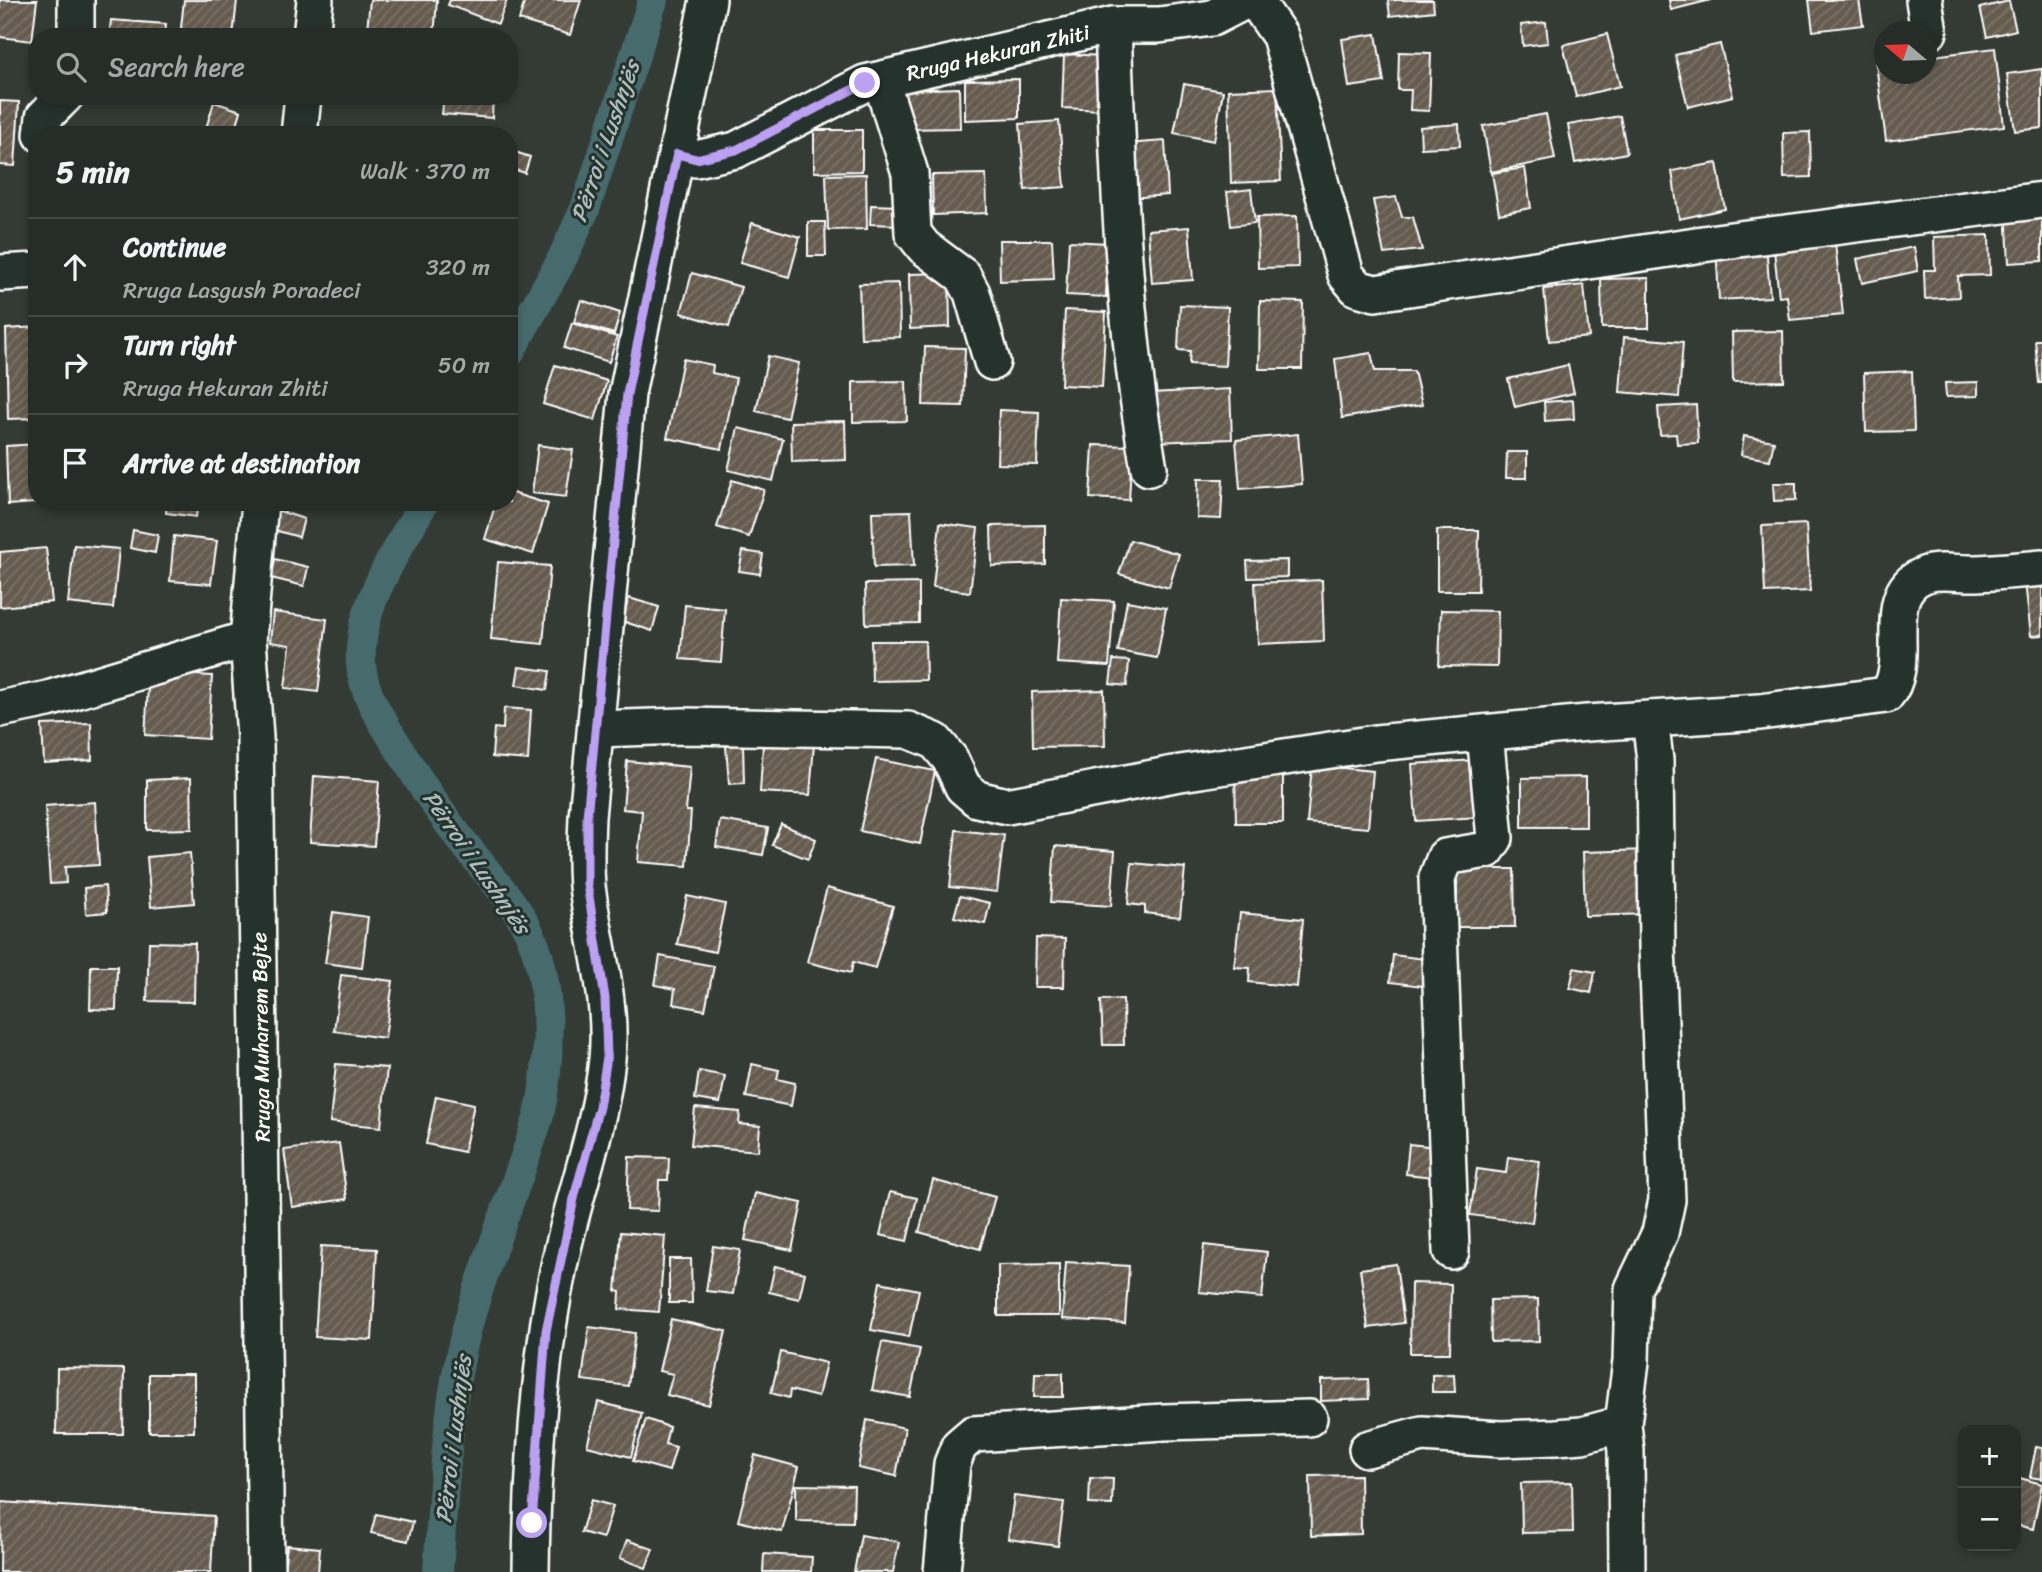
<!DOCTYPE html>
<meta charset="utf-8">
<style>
:root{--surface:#262c27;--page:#2e342f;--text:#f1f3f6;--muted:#a4a7a7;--line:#424844}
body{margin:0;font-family:Sriracha,sans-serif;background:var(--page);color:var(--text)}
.controls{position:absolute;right:21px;bottom:21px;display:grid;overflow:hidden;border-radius:14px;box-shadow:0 4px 10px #0003}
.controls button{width:63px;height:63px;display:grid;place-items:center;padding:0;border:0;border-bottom:2px solid var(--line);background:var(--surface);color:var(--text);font:35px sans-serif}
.compass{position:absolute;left:1874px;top:21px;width:63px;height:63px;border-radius:50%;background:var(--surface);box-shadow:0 4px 10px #0003;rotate:289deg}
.stop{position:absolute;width:21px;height:21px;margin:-16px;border:5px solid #bca0f2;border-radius:50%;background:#fff}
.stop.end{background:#bca0f2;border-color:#fff;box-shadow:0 2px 7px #0008}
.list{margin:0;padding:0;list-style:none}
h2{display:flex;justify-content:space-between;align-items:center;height:91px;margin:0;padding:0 28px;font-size:30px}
h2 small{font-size:23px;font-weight:400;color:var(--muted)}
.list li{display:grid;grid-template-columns:46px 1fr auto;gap:21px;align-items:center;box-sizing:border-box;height:98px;padding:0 28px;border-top:2px solid var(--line)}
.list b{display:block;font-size:26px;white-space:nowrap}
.list p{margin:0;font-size:23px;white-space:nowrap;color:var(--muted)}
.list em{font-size:23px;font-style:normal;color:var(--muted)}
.icon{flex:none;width:38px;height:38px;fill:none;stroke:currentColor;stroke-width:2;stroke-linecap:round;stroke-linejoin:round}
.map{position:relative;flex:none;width:2042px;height:1572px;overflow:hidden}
.search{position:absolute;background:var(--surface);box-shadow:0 4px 10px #0003;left:28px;top:28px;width:490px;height:77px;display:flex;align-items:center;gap:18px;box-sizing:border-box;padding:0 24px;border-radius:28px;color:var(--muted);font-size:26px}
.panel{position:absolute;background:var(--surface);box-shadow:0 4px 10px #0003;left:28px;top:126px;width:490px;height:385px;border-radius:28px}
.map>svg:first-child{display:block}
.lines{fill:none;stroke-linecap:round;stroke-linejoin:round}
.canal{stroke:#476b6d;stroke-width:30}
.building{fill:url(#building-hatch);stroke:#fff;stroke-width:2}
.minor-casing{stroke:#fff;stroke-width:40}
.minor{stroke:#26332d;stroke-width:35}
.route{stroke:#bca0f2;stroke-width:9}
.labels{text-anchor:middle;stroke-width:6;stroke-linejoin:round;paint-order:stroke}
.street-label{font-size:21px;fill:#fff;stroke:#26332d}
.water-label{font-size:23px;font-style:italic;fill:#acbcbd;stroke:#26332d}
</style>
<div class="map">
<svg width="2042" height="1572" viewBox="0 0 2042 1572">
<defs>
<pattern id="building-hatch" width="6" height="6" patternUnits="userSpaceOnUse" patternTransform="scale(1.75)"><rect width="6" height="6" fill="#655c4f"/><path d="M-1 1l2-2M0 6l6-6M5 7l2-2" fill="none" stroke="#7c7469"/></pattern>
</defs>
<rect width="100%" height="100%" fill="#333b34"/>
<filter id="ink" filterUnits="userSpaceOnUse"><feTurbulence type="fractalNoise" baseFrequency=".0143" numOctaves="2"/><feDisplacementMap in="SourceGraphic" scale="14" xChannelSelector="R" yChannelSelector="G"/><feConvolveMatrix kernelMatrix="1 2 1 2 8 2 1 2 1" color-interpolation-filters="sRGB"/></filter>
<g filter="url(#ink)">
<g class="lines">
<g class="canal">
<path d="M509,353L560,263L585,209L653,0"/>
<path d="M424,502C398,549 357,607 361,664C363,695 384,724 400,750C421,785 444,819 470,851C490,877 515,902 529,932C553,981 551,1063 539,1115C517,1187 486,1256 467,1328C446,1407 444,1491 438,1572"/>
</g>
</g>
<g class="building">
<path d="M0,0H37L32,41L0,37Z"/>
<path d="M184,0H237L233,37H180Z"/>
<path d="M370,0H437L434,37L367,30Z"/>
<path d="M450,0H507L498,24L448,5Z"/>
<path d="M525,0H581L570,35L519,20Z"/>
<path d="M1388,0H1433L1434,11L1390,16Z"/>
<path d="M1669,0H1711L1671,10Z"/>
<path d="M1809,0H1859L1863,25L1813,31Z"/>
<path d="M2009,1L2016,30L1987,37L1980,8Z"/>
<path d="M111,20L166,24L165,37H109Z"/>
<path d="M1546,22L1548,43L1523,46L1521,25Z"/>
<path d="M1376,34L1384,82L1349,87L1342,39Z"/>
<path d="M1607,34L1620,86L1576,97L1563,45Z"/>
<path d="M1720,44L1733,96L1688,107L1675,55Z"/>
<path d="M1995,48L2004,126L1886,141L1876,64L1884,62V74H1926V57Z"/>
<path d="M1399,52L1431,53L1429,111L1410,110L1411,90H1398Z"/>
<path d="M1064,54L1104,56L1102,110L1062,108Z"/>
<path d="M2042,69V128L2015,131L2007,74Z"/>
<path d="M1019,79V118L965,120V80Z"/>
<path d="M1184,84L1223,91L1214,141L1174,133Z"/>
<path d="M959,88L960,128L906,129L905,90Z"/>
<path d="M1277,88L1281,181L1231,183L1228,90Z"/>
<path d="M444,96H493L492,118L442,114Z"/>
<path d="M0,101L19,102L15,166L0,165Z"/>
<path d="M214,102L241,111L234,135H204Z"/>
<path d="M1546,114L1555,159L1491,172L1483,126Z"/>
<path d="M1620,116L1627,153L1575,163L1568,125Z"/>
<path d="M1059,121L1065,187L1025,190L1020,124Z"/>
<path d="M1459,124L1460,146L1421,148L1420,127Z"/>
<path d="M814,130H862V171L814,172Z"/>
<path d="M1810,132L1811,177L1784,178L1783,133Z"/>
<path d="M1165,141L1168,195L1128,198L1125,144Z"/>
<path d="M509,150L530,157L525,173L509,168Z"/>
<path d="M1717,163L1725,209L1679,219L1672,171Z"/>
<path d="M1525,168L1531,208L1499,214L1492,173Z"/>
<path d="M866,174L867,229L828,230L826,175Z"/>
<path d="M986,174L987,213L933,215L932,175Z"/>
<path d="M1251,189L1255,223L1231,226L1227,192Z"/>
<path d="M1396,197L1402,217H1413L1422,250L1384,254L1373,200Z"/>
<path d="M871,205L898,206L897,225L870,224Z"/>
<path d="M2042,206V261L2009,263L2006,209Z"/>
<path d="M1297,216L1298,267L1258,268L1257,217Z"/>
<path d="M808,222H825L826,256H808Z"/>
<path d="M752,223L800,237L789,277L740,263Z"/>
<path d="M1189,227L1193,280L1152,283L1148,230Z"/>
<path d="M1989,235L1990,275L1958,276L1959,297L1925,299L1924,270H1935L1934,237Z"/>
<path d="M999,240H1052L1054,279L1000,281Z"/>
<path d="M1069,241L1108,243L1106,297L1066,295Z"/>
<path d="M1766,242L1770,297L1719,300L1716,245Z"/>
<path d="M1835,243L1843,315L1790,320L1787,296L1779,297L1774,250Z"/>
<path d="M1914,247L1918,271L1862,283L1857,259Z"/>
<path d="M692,273L741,287L729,327L681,313Z"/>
<path d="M949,273L950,327L910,329L909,274Z"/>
<path d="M1649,278V328H1602L1601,279Z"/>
<path d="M899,283L900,337L861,338L859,284Z"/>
<path d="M1584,285L1589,337L1549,341L1544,289Z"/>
<path d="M581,300L620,313L614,334L574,322Z"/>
<path d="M1260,301L1303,302L1302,369H1259Z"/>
<path d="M1180,305L1228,307L1225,366L1189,364L1190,351L1178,350Z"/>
<path d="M1065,310L1106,312L1102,387L1061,385Z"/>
<path d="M572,323L617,337L609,362L564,348Z"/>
<path d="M37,327V418L8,419L6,329Z"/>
<path d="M1783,331L1784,381L1733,382L1732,332Z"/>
<path d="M1624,337L1683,342L1679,397L1620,392Z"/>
<path d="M2035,340H2042V383H2039Z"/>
<path d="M925,347L965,348L963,406L923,405Z"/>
<path d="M1371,353L1375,371H1414L1422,405L1342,418L1335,359Z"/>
<path d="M768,356L799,363L787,418L756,411Z"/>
<path d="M683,359L713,365L712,373L736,378L722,449L667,438Z"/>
<path d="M555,365L607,381L595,420L543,404Z"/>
<path d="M1568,365L1574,393L1515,407L1508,379Z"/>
<path d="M1912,371L1914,431L1866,432L1864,373Z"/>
<path d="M906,381L907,421L853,422V382Z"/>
<path d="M1978,382V396L1946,397L1945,383Z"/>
<path d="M1230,389L1232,439L1153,442L1150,393Z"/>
<path d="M1573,400L1574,419L1545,421L1544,402Z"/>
<path d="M1696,405L1698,443L1677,444L1676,434L1660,435L1658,407Z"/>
<path d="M999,410L1039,412L1037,465L997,464Z"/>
<path d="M845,421L846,460L792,462L791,422Z"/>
<path d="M738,428L783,439L773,481L728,470Z"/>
<path d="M1298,434L1302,484L1240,489L1236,440Z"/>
<path d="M1744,436L1774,441L1770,460L1741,455Z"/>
<path d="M37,444V502H48L8,505L6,446Z"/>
<path d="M538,445L573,450L566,497L532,493Z"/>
<path d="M1093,445L1132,446L1129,500L1090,498Z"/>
<path d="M1507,452H1527V478H1506Z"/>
<path d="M1198,479H1223L1221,519L1197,518Z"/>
<path d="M732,480L764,490L749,537L717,527Z"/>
<path d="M1773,483H1796V500L1774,501Z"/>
<path d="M509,492L548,504L533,554L485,539L496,502H509Z"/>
<path d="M159,502H198L196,517L166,513L167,503Z"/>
<path d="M273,509L304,519L299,537L267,528Z"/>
<path d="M911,511L914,566L874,567L872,512Z"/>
<path d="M940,523L978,528L970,592L933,587Z"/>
<path d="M1806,524L1810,591L1765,593L1762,526Z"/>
<path d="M1045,525V564L992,566L991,526Z"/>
<path d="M133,530L158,535L155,553L130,548Z"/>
<path d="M1437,530H1479L1478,591H1437Z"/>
<path d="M174,536L217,541L211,584L170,581Z"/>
<path d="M1130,540L1179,554L1169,588L1119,574Z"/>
<path d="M74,545L119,549L113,608L68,603Z"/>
<path d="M46,548L52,602L0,607V552Z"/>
<path d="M743,551L763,554L760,574L739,571Z"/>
<path d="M275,559L308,567L304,586L271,578Z"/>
<path d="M1287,560V577L1248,578L1247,561Z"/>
<path d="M498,562L550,566L543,644L491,639Z"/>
<path d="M1322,580L1324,641L1258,644L1255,583Z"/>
<path d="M2042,580V635L2031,636L2025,582Z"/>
<path d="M919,583V623L866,624L865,584Z"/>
<path d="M629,598L659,607L652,631L622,621Z"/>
<path d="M1061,598L1114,601L1109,666L1057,663Z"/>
<path d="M1127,601L1166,608L1157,658L1118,651Z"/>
<path d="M685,605L725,609L721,662L680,659Z"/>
<path d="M1441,610L1498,611L1497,667L1439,666Z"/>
<path d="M273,612L327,619L318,692L285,688L290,645L270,642Z"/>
<path d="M871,641H925L926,680L872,681Z"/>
<path d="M1113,660L1129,661L1127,686L1110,684Z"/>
<path d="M519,667L550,671L547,690L516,685Z"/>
<path d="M149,672L212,676L208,739L145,735Z"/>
<path d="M1104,690L1105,746L1033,747L1032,692Z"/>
<path d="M504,708L531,710L528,760L492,757L494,728L503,729Z"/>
<path d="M91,723L92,760L44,763L42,725Z"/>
<path d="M764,728L815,731L810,795L760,792Z"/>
<path d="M743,744L744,783L729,784L726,746Z"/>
<path d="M876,759L935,771L920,844L860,831Z"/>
<path d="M1476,760L1479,817L1416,821L1412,764Z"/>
<path d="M627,761L690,767L686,811H691L687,866L638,862L642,811L623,809Z"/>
<path d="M1312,765L1373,771L1368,828L1307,823Z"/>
<path d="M1235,773H1283V823H1236Z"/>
<path d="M314,776L379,781L374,846L310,842Z"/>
<path d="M1586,777V827H1522V778Z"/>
<path d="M191,778L192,829L147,830V780Z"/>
<path d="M95,802L99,865L65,867L66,883L50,884L45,806Z"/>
<path d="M720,820L768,828L763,855L716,847Z"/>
<path d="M781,824L816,839L808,859L772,845Z"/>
<path d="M956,830L1004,835L997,892L950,887Z"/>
<path d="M1055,846L1115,851L1111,906L1051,902Z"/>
<path d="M1648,850L1650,914L1585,916L1583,852Z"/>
<path d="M190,853L194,903L151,907L147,857Z"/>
<path d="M1132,863L1185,868L1180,917L1145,913V906L1128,904Z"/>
<path d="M1457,869H1514L1515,927H1457Z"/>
<path d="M105,886L107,912L86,914L84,888Z"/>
<path d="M827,888L893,906L875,968L853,962L851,973L807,962Z"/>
<path d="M687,896L725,904L715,952L677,944Z"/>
<path d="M960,896L990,903L985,924L954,917Z"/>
<path d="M333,912L368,917L362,968L325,963Z"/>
<path d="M1240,913L1303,919L1297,987L1249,982L1250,968L1234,967Z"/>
<path d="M1036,938L1065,939L1064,987H1035Z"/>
<path d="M149,942L195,943L194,1002L147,1001Z"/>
<path d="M1393,955L1425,959L1422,986L1390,982Z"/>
<path d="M660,956L714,966L705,1010L673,1004L675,989L655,985Z"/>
<path d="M91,966H117L116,1010L90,1009Z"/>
<path d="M1574,968L1595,972L1591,993L1570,988Z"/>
<path d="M341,975L393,981L385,1038L334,1031Z"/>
<path d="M1123,999L1124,1045H1103L1101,1000Z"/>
<path d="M336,1064L387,1068L381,1127L330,1122Z"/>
<path d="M752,1064L779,1070L777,1079L795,1083L791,1106L746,1097Z"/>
<path d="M699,1071L725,1076L720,1103L695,1099Z"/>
<path d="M436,1096L474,1104L464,1152L426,1144Z"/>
<path d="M695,1108L740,1112L739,1124L760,1126L758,1151L691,1145Z"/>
<path d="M339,1143L347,1199L292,1207L284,1150Z"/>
<path d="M1409,1144L1436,1147L1433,1177L1406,1174Z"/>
<path d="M629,1157L669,1158L668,1180H659L658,1211L627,1210Z"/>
<path d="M1508,1157L1540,1161L1532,1223L1470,1215L1477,1169L1506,1173Z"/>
<path d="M933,1180L995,1197L980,1249L919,1232Z"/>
<path d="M890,1192L917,1198L907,1241L880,1235Z"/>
<path d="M755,1193L802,1203L792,1250L745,1240Z"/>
<path d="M621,1232L665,1236L659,1312L619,1309L620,1292L616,1291Z"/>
<path d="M1204,1245L1267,1252L1262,1298L1199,1292Z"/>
<path d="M321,1246L377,1249L372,1340L315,1337Z"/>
<path d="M713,1246L740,1250L733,1294L706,1291Z"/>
<path d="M669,1259H691L692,1303H669Z"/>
<path d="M1066,1262L1129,1266L1125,1323L1062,1319Z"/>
<path d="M1059,1264V1316H998V1265Z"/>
<path d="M1396,1264L1404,1323L1368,1328L1360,1269Z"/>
<path d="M775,1266L805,1273L799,1299L769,1292Z"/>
<path d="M880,1282L919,1290L909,1337L871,1330Z"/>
<path d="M1411,1283L1451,1284L1450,1353H1410Z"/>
<path d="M1538,1299L1539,1341L1491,1342L1490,1300Z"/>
<path d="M671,1319L726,1331L709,1405L667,1395L673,1374L659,1371Z"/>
<path d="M589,1327L635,1333L628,1386L582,1380Z"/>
<path d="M882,1342L920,1349L910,1397L872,1390Z"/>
<path d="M781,1352L826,1363L818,1397L790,1390L789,1398L771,1393Z"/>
<path d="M57,1368L124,1369L123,1434H56Z"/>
<path d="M1035,1373H1063V1397H1034Z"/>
<rect x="149" y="1374" width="45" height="58"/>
<path d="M1454,1374L1455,1392H1432V1375Z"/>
<path d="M1368,1379L1369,1399L1321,1401V1380Z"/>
<path d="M598,1402L642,1413L631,1457L587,1446Z"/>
<path d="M646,1419L669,1427L665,1444L676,1447L669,1471L633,1461Z"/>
<path d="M867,1420L905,1428L896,1476L858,1468Z"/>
<path d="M2036,1447L2042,1448V1479L2030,1477Z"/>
<path d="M755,1455L799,1467L782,1532L738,1521Z"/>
<path d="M1360,1475L1361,1534L1311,1536L1310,1476Z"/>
<path d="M2016,1477L2042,1484L2033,1529L2016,1525Z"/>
<path d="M1090,1478L1113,1479L1112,1505L1089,1504Z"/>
<path d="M1572,1482L1573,1532L1522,1533L1521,1483Z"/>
<path d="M796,1485L854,1486L853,1522L796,1521Z"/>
<path d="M1014,1496L1064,1502L1058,1546L1008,1539Z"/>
<path d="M591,1500L613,1506L603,1538L581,1532Z"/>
<path d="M1,1502L214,1516L211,1572H0Z"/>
<path d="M376,1514L413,1522L408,1541L371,1533Z"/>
<path d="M861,1535L899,1542L893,1572H854Z"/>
<path d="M627,1540L653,1549L646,1568L620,1558Z"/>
<path d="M287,1545L320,1548L318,1572H284Z"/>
<path d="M764,1554L812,1557L811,1572H763Z"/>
</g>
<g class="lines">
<defs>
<g id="minor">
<path d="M76,0V37"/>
<path d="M1255,0L1280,36L1346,275L1357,288L1375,293L1716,242L2042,200"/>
<path d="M1924,0L1929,32"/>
<path d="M1113,25C1118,173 1123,322 1149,468"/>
<path d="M311,37L315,0"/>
<path d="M881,80L910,173L913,233L924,247L963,276L972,293L992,362"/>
<path d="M42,135L44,117L65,96"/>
<path d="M299,135L303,96"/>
<path d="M677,154L696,159L736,150L865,83L1113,25H1159L1212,18L1247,0"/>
<path d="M0,273L37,271"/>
<path d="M260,502L248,639L255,737L266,1572"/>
<path d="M0,709L48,699L248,639"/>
<path d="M596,729L683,726L908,730L935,741L950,759L963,787L977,799L1007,806L1174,774L1376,743L1587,723L1760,712L1886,695C1915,663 1876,594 1924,575C1938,569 1962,574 1977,573C1999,572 2021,570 2042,568"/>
<path d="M1451,1251L1437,878L1445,857L1487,850L1495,838L1485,733"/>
<path d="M1367,1449L1422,1434L1501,1439L1556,1437L1582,1435L1623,1424"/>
<path d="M531,1572C532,1470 538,1366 559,1266C573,1197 600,1129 607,1059C613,1002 594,943 587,886C585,863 586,840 587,817L627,394L708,0"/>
<path d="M942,1572L952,1464L959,1446L973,1434L1164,1422L1309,1418"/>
<path d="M1627,1572L1626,1451L1623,1424L1631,1361L1633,1289L1660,1233L1667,1200L1657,947L1655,760L1650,719"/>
</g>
</defs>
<use href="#minor" class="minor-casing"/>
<use href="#minor" class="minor"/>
</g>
</g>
<g class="lines" filter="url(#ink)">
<path class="route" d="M532,1523L546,1331L575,1194L599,1107L607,1057L605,998L587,884V817L627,394L677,154L696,159L736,150L865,83"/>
</g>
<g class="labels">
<g class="street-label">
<text transform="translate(998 53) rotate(-13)" y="7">Rruga Hekuran Zhiti</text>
<text transform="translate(261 1037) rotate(-91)" y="7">Rruga Muharrem Bejte</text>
</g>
<g class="water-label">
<text transform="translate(605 141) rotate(-71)" y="8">Përroi i Lushnjës</text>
<text transform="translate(477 862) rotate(55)" y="8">Përroi i Lushnjës</text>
<text transform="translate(453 1439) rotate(-83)" y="8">Përroi i Lushnjës</text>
</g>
</g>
</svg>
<div class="controls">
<button>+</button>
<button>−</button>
</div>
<svg class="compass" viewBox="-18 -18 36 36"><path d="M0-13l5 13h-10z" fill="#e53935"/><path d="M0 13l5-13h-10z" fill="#a4a7a7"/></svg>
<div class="stop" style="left:532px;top:1523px"></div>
<div class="stop end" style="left:865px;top:83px"></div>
<div class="search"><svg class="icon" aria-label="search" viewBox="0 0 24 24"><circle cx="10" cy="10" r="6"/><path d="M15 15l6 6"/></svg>Search here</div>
<section class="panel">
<h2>5 min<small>Walk · 370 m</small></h2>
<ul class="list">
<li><svg class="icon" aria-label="ahead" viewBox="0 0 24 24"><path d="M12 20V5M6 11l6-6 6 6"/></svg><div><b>Continue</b><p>Rruga Lasgush Poradeci</p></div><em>320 m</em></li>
<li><svg class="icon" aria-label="right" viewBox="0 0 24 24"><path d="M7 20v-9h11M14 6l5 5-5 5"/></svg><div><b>Turn right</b><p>Rruga Hekuran Zhiti</p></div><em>50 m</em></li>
<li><svg class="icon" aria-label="arrive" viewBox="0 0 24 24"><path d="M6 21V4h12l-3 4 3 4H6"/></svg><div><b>Arrive at destination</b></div></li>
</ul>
</section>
</div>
